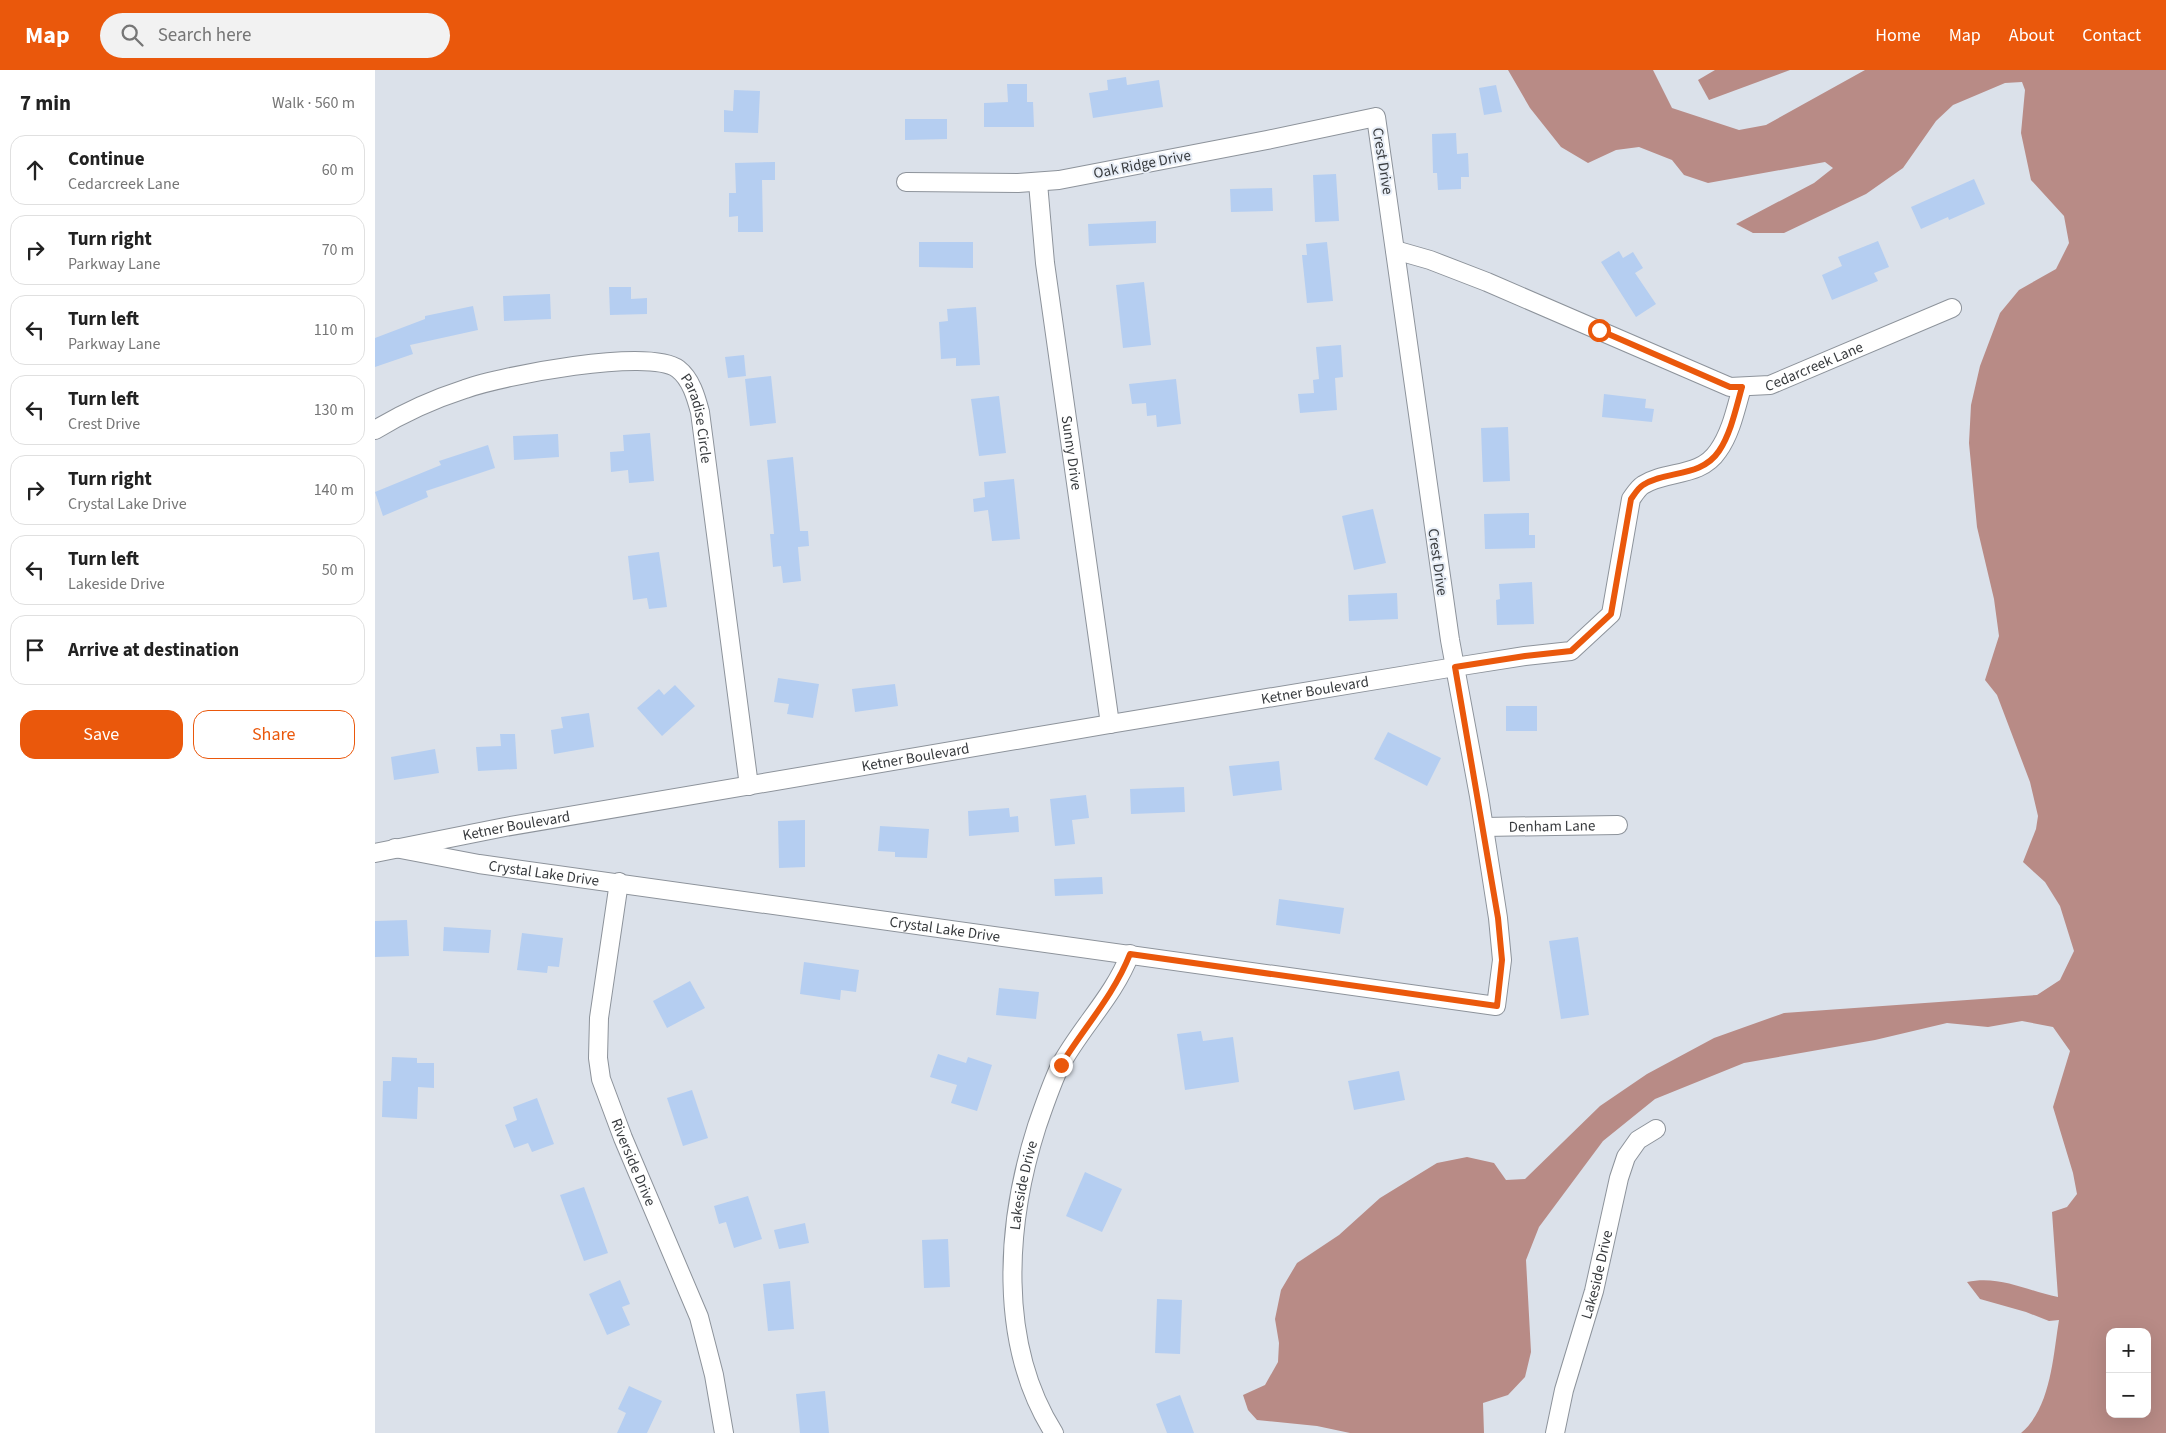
<!DOCTYPE html>
<meta charset="utf-8">
<style>
:root{--surface:#fff;--page:#f2f2f2;--text:#222;--muted:#767676;--line:#e0e0e0;--accent:#ea580c}
body{margin:0;font-family:"Source Sans 3",sans-serif;background:var(--page);color:var(--text)}
.controls{position:absolute;right:15px;bottom:15px;display:grid;overflow:hidden;border-radius:10px;box-shadow:0 5px 20px #0002}
.controls button{width:45px;height:45px;display:grid;place-items:center;padding:0;border:0;border-bottom:1px solid var(--line);background:var(--surface);color:var(--text);font:25px sans-serif}
.stop{position:absolute;width:15px;height:15px;margin:-11px;border:4px solid #ea580c;border-radius:50%;background:#fff}
.stop.end{background:#ea580c;border-color:#fff;box-shadow:0 1px 5px #0008}
.list{margin:0;padding:0;list-style:none}
h2{display:flex;justify-content:space-between;align-items:center;height:65px;margin:0;padding:0 20px;font-size:21px}
h2 small{font-size:16px;font-weight:400;color:var(--muted)}
.list li{display:grid;grid-template-columns:32px 1fr auto;gap:15px;align-items:center;box-sizing:border-box;height:70px;margin:0 10px 10px;padding:0 10px;border:1px solid var(--line);border-radius:15px}
.list b{display:block;font-size:19px;white-space:nowrap}
.list p{margin:0;font-size:16px;white-space:nowrap;color:var(--muted)}
.list em{font-size:16px;font-style:normal;color:var(--muted)}
.actions{display:flex;gap:10px;padding:15px 20px}
.actions a{flex:1;padding:11px 0;border:1px solid var(--accent);border-radius:15px;text-align:center;font-size:18px;color:var(--accent)}
.actions .main{background:var(--accent);color:#fff}
.icon{flex:none;width:28px;height:28px;fill:none;stroke:currentColor;stroke-width:2;stroke-linecap:round;stroke-linejoin:round}
.map{position:relative;flex:none;width:1791px;height:1363px;overflow:hidden}
header{display:flex;align-items:center;gap:30px;box-sizing:border-box;height:70px;padding:0 25px;background:var(--accent);color:#fff}
header strong{font-size:24px}
nav{display:flex;gap:28px;margin-inline-start:auto;font-size:18px}
.search{width:350px;height:45px;background:var(--page);display:flex;align-items:center;gap:12px;box-sizing:border-box;padding:0 18px;border-radius:28px;color:var(--muted);font-size:19px}
main{display:flex}
aside{flex:1;background:var(--surface)}
.map>svg:first-child{display:block}
.water{fill:#b88b86;fill-rule:evenodd}
.building{fill:#b5cef1}
.lines{fill:none;stroke-linecap:round;stroke-linejoin:round}
.minor-casing{stroke:#8d939b;stroke-width:20}
.minor{stroke:#fff;stroke-width:18}
.route{stroke:#ea580c;stroke-width:6}
.labels{text-anchor:middle;stroke-width:4;stroke-linejoin:round;paint-order:stroke}
.street-label{font-size:15px;fill:#383b3e;stroke:#e8eef7}
</style>
<header>
<strong>Map</strong>
<div class="search"><svg class="icon" aria-label="search" viewBox="0 0 24 24"><circle cx="10" cy="10" r="6"/><path d="M15 15l6 6"/></svg>Search here</div>
<nav><a>Home</a><a>Map</a><a>About</a><a>Contact</a></nav>
</header>
<main>
<aside>
<h2>7 min<small>Walk · 560 m</small></h2>
<ul class="list">
<li><svg class="icon" aria-label="ahead" viewBox="0 0 24 24"><path d="M12 20V5M6 11l6-6 6 6"/></svg><div><b>Continue</b><p>Cedarcreek Lane</p></div><em>60 m</em></li>
<li><svg class="icon" aria-label="right" viewBox="0 0 24 24"><path d="M7 20v-9h11M14 6l5 5-5 5"/></svg><div><b>Turn right</b><p>Parkway Lane</p></div><em>70 m</em></li>
<li><svg class="icon" aria-label="left" viewBox="0 0 24 24"><path d="M17 20v-9H6M10 6l-5 5 5 5"/></svg><div><b>Turn left</b><p>Parkway Lane</p></div><em>110 m</em></li>
<li><svg class="icon" aria-label="left" viewBox="0 0 24 24"><path d="M17 20v-9H6M10 6l-5 5 5 5"/></svg><div><b>Turn left</b><p>Crest Drive</p></div><em>130 m</em></li>
<li><svg class="icon" aria-label="right" viewBox="0 0 24 24"><path d="M7 20v-9h11M14 6l5 5-5 5"/></svg><div><b>Turn right</b><p>Crystal Lake Drive</p></div><em>140 m</em></li>
<li><svg class="icon" aria-label="left" viewBox="0 0 24 24"><path d="M17 20v-9H6M10 6l-5 5 5 5"/></svg><div><b>Turn left</b><p>Lakeside Drive</p></div><em>50 m</em></li>
<li><svg class="icon" aria-label="arrive" viewBox="0 0 24 24"><path d="M6 21V4h12l-3 4 3 4H6"/></svg><div><b>Arrive at destination</b></div></li>
</ul>
<div class="actions"><a class="main">Save</a><a>Share</a></div>
</aside>
<div class="map">
<svg width="1791" height="1363" viewBox="0 0 1791 1363">
<rect width="100%" height="100%" fill="#dbe1ea"/>
<g class="water">
<path d="M1133,0H1278L1297,38L1364,60L1391,55L1490,0H1791V1363H1646C1676,1338 1678,1286 1684,1250L1674,1251L1651,1242L1605,1229L1592,1212C1625,1205 1652,1221 1683,1227L1677,1142L1692,1137L1702,1124L1698,1103L1678,1037L1695,981L1678,957L1647,951L1613,957L1572,953L1500,970L1369,993L1280,1029L1228,1071L1164,1157L1151,1190L1156,1282L1150,1307L1133,1325L1108,1333L1109,1363H975L942,1356L882,1350L873,1340L868,1325L890,1315L903,1292L904,1273L900,1249L906,1220L922,1193L964,1165L1005,1128L1062,1093L1092,1087L1119,1093L1131,1110L1150,1109L1225,1036L1272,1004L1339,968L1409,943L1662,925L1685,910L1699,881L1685,836L1670,812L1648,792L1661,759L1663,746L1655,712L1622,625L1610,610L1624,566L1619,529L1602,457L1594,373L1596,335L1605,296L1625,243L1644,220L1681,199L1694,173L1689,146L1656,110L1646,63L1650,20L1647,12L1630,13L1578,35L1561,51L1528,98L1491,124L1409,163H1378L1361,154L1439,113L1458,98L1450,92L1333,113L1309,105L1297,90L1264,77L1241,80L1213,93L1186,77L1155,38ZM1735,1262H1772V1344H1735Z"/>
<path d="M1340,0H1415L1334,30L1323,10Z"/>
</g>
<g class="building">
<path d="M751,7L752,15L784,10L788,37L718,48L714,23L733,20L732,10Z"/>
<path d="M632,14H652V32H658L659,57H609V33L633,32Z"/>
<path d="M1121,15L1127,42L1109,45L1104,18Z"/>
<path d="M359,20L385,21L383,63L349,62V40L358,41Z"/>
<path d="M530,49H572V69L530,70Z"/>
<path d="M1081,63L1082,84L1093,83L1094,107H1086V119L1063,120L1062,103H1058L1057,64Z"/>
<path d="M400,92V110H387L388,162H363V146L354,147V123H361L360,93Z"/>
<path d="M961,104L964,151L940,152L938,105Z"/>
<path d="M1599,109L1610,134L1574,150L1573,147L1546,159L1536,137Z"/>
<path d="M897,118L898,141L856,142L855,119Z"/>
<path d="M781,151V173L714,176L713,154Z"/>
<path d="M1503,171L1514,197L1499,203L1503,211L1457,230L1447,205L1467,196L1463,187Z"/>
<path d="M544,172H598V198L544,197Z"/>
<path d="M952,172L958,231L932,233L927,185H932L931,174Z"/>
<path d="M1244,181L1248,188L1258,182L1268,198L1260,203L1281,234L1261,247L1226,192Z"/>
<path d="M769,212L776,275L748,278L741,215Z"/>
<path d="M234,217H256V229L272,228V244L235,245Z"/>
<path d="M175,224L176,249L129,251L128,226Z"/>
<path d="M98,236L103,260L35,275L38,284L0,297V268L50,249V246Z"/>
<path d="M601,237L605,295L581,296V288L566,289L564,252L573,251L572,239Z"/>
<path d="M966,275L968,307L960,308L962,340L925,343L923,324L939,323L938,310L944,309L941,277Z"/>
<path d="M369,285L371,306L353,308L350,287Z"/>
<path d="M396,306L401,353L375,356L370,309Z"/>
<path d="M801,309L806,354L782,357L781,345L772,346L771,333L757,334L754,314Z"/>
<path d="M1229,324L1271,329L1270,338L1279,339L1277,352L1227,347Z"/>
<path d="M624,326L631,383L604,386L596,329Z"/>
<path d="M1133,357L1135,411L1108,412L1106,358Z"/>
<path d="M275,363L279,411L254,413L253,400L236,402L235,382L249,381L248,365Z"/>
<path d="M183,364L184,387L139,390L138,366Z"/>
<path d="M113,375L120,398L51,421L53,427L8,446L0,422L66,395L64,391Z"/>
<path d="M418,387L425,461H433L434,476L423,477L426,511L408,513L406,496L398,497L395,464H399L392,390Z"/>
<path d="M639,409L645,469L617,471L613,440L599,442L598,429L610,427L609,412Z"/>
<path d="M998,439L1011,493L979,500L967,446Z"/>
<path d="M1154,443V465H1160V478L1110,479L1109,444Z"/>
<path d="M284,482L292,537L274,539L272,528L258,530L253,486Z"/>
<path d="M1157,512L1159,554L1122,555L1121,530L1125,529L1124,514Z"/>
<path d="M1022,523L1023,549L974,551L973,525Z"/>
<path d="M403,608L444,614L438,648L412,644L414,634L399,632Z"/>
<path d="M520,614L523,636L480,642L477,619Z"/>
<path d="M300,615L320,636L287,666L262,638L284,619L289,625Z"/>
<rect x="1131" y="636" width="31" height="25"/>
<path d="M214,643L219,677L179,684L176,660L188,658L186,647Z"/>
<path d="M1013,662L1066,688L1052,716L999,689Z"/>
<path d="M125,664H140L142,699L103,701L101,677L126,676Z"/>
<path d="M60,679L64,703L19,710L16,687Z"/>
<path d="M904,691L907,720L858,726L854,696Z"/>
<path d="M809,717L810,742L756,744L755,719Z"/>
<path d="M711,725L714,748L697,750L700,774L680,776L675,729Z"/>
<path d="M634,738L635,747L643,746L644,762L594,766L593,741Z"/>
<path d="M430,750V797L404,798L403,751Z"/>
<path d="M505,756L554,759L552,788L520,787V782L503,781Z"/>
<path d="M727,807L728,824L680,826L679,809Z"/>
<path d="M904,829L969,838L965,864L901,855Z"/>
<path d="M32,850L34,886L0,887V851Z"/>
<path d="M69,857L116,860L114,883L68,881Z"/>
<path d="M147,863L188,868L184,897L173,896L172,903L142,900Z"/>
<path d="M1203,867L1214,945L1186,949L1174,871Z"/>
<path d="M429,892L484,900L481,922L466,920L465,930L425,924Z"/>
<path d="M315,911L330,938L292,958L278,931Z"/>
<path d="M624,918L664,922L661,949L621,945Z"/>
<path d="M826,961L828,971L858,967L864,1012L810,1020L802,964Z"/>
<path d="M563,984L591,993L593,987L617,995L602,1041L576,1033L582,1015L555,1007Z"/>
<path d="M17,987L42,988V993H59V1018L43,1017L42,1049L7,1047L8,1011H16Z"/>
<path d="M1024,1001L1030,1030L979,1040L973,1011Z"/>
<path d="M317,1020L333,1068L308,1076L292,1028Z"/>
<path d="M162,1028L179,1074L157,1082L153,1073L139,1078L130,1055L142,1050L138,1037Z"/>
<path d="M710,1102L747,1119L727,1162L691,1146Z"/>
<path d="M209,1117L233,1183L209,1191L185,1125Z"/>
<path d="M373,1126L387,1169L359,1178L351,1152L344,1154L339,1136Z"/>
<path d="M430,1153L434,1173L404,1179L399,1160Z"/>
<path d="M573,1169L575,1217L549,1218L547,1170Z"/>
<path d="M245,1210L255,1234L247,1237L255,1255L232,1265L214,1224Z"/>
<path d="M415,1211L419,1259L393,1261L388,1214Z"/>
<path d="M782,1229L807,1230L805,1284L780,1283Z"/>
<path d="M254,1316L287,1331L272,1363H242L251,1343L243,1339Z"/>
<path d="M450,1321L454,1363H425L421,1324Z"/>
<path d="M805,1325L819,1363H792L781,1334Z"/>
</g>
<g class="lines">
<defs>
<g id="minor">
<path id="s1" d="M663,113L670,193L735,654"/>
<path id="s2" d="M1020,180L1055,190L1112,212L1355,317L1395,315L1577,238"/>
<path id="s3" d="M0,360C28,343 59,329 90,319C126,306 274,277 303,299C316,309 321,327 325,342L374,716"/>
<path id="s4" d="M1109,757L1243,755"/>
<path id="s5" d="M20,778L104,794L1121,936L1127,890L1123,848L1104,726L1075,570L1001,47L892,70L684,110L643,113L531,112"/>
<path id="s6" d="M0,783L130,757L735,654L1080,597L1150,586L1196,581L1236,544L1256,429C1259,425 1263,418 1268,415C1291,400 1325,408 1343,381C1356,363 1361,338 1367,317"/>
<path id="s7" d="M244,812L224,948L223,988L226,1009L248,1068L324,1247L339,1305L349,1363"/>
<path id="s8" d="M679,1363C622,1273 631,1153 662,1056C669,1036 676,1015 685,996C706,957 739,926 755,884"/>
<path id="s9" d="M1180,1363L1189,1320L1219,1221L1244,1108L1251,1087L1263,1070L1281,1059"/>
</g>
</defs>
<use href="#minor" class="minor-casing"/>
<use href="#minor" class="minor"/>
</g>
<g class="lines">
<path class="route" d="M686,995C708,959 739,925 755,884L1122,936L1127,890L1123,848L1080,597L1150,586L1196,581L1236,544L1256,429C1259,425 1263,418 1268,415C1291,400 1326,408 1344,381C1356,363 1361,338 1367,317H1355L1224,260"/>
</g>
<g class="labels">
<g class="street-label">
<text transform="translate(1008 91) rotate(81)" y="5">Crest Drive</text>
<text transform="translate(767 94) rotate(-11)" y="5">Oak Ridge Drive</text>
<text dy="5" stroke="none"><textPath href="#s2" startOffset="450">Cedarcreek Lane</textPath></text>
<text dy="5" stroke="none"><textPath href="#s3" startOffset="371">Paradise Circle</textPath></text>
<text dy="5" stroke="none"><textPath href="#s1" startOffset="272">Sunny Drive</textPath></text>
<text transform="translate(1063 492) rotate(82)" y="5">Crest Drive</text>
<text dy="5" stroke="none"><textPath href="#s6" startOffset="954">Ketner Boulevard</textPath></text>
<text dy="5" stroke="none"><textPath href="#s6" startOffset="549">Ketner Boulevard</textPath></text>
<text dy="5" stroke="none"><textPath href="#s6" startOffset="144">Ketner Boulevard</textPath></text>
<text dy="5" stroke="none"><textPath href="#s4" startOffset="68">Denham Lane</textPath></text>
<text dy="5" stroke="none"><textPath href="#s5" startOffset="151">Crystal Lake Drive</textPath></text>
<text dy="5" stroke="none"><textPath href="#s5" startOffset="556">Crystal Lake Drive</textPath></text>
<text dy="5" stroke="none"><textPath href="#s7" startOffset="288">Riverside Drive</textPath></text>
<text dy="5" stroke="none"><textPath href="#s8" startOffset="256">Lakeside Drive</textPath></text>
<text dy="5" stroke="none"><textPath href="#s9" startOffset="164">Lakeside Drive</textPath></text>
</g>
</g>
</svg>
<div class="controls">
<button>+</button>
<button>−</button>
</div>
<div class="stop" style="left:1224px;top:260px"></div>
<div class="stop end" style="left:686px;top:995px"></div>
</div>
</main>
